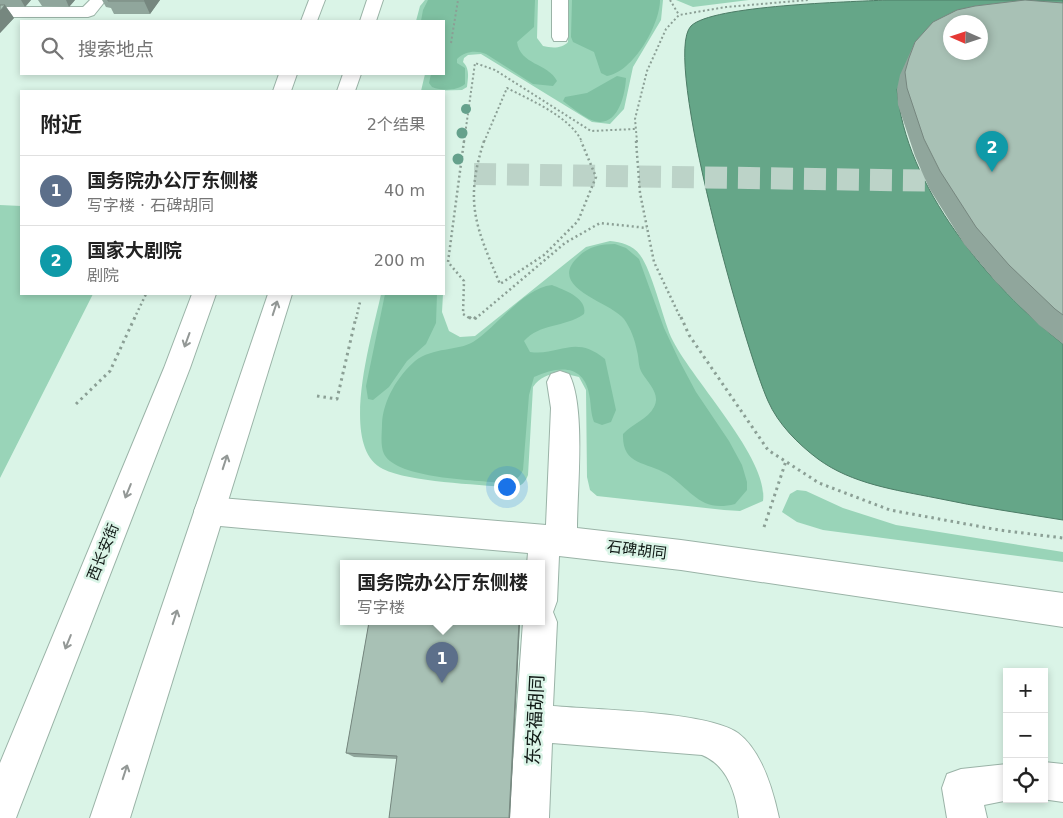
<!DOCTYPE html>
<html lang="zh">
<meta charset="utf-8">
<style>
:root{--surface:#fff;--page:#f2f2f2;--text:#222;--muted:#767676;--line:#e0e0e0;--accent:#2c8f69}
body{margin:0;font-family:"DejaVu Sans","Noto Sans SC",sans-serif;background:var(--page);color:var(--text)}
.controls{position:absolute;right:15px;bottom:15px;display:grid;overflow:hidden;border-radius:0px;box-shadow:0 2px 8px #0003}
.controls button{width:45px;height:45px;display:grid;place-items:center;padding:0;border:0;border-bottom:1px solid var(--line);background:var(--surface);color:var(--text);font:25px sans-serif}
.compass{position:absolute;left:943px;top:15px;width:45px;height:45px;border-radius:50%;background:var(--surface);box-shadow:0 2px 8px #0003;rotate:273deg}
.you{position:absolute;left:506px;top:486px;width:18px;height:18px;margin:-12px;border:4px solid #fff;border-radius:50%;background:#1a73e8;box-shadow:0 0 0 8px #1a73e833}
.badge{display:grid;place-items:center;width:32px;height:32px;border-radius:50%;background:var(--accent);color:#fff;font-size:16px;font-weight:700}
.pin{position:absolute;translate:-50% -41px;filter:drop-shadow(0 1px 2px #0008)}
.pin::after{content:'';position:absolute;top:26px;width:18px;height:15px;background:inherit;clip-path:polygon(0 0,100% 0,50% 100%)}
.popup{position:absolute;left:340px;top:560px;width:205px;height:65px;box-sizing:border-box;display:grid;place-content:center;border-radius:0px;background:var(--surface);filter:drop-shadow(0 1px 4px #0005);font-size:16px;white-space:nowrap;color:var(--muted)}
.popup b{font-size:19px;color:var(--text)}
.popup::after{content:'';position:absolute;left:50%;top:100%;margin-left:-10px;border:10px solid transparent;border-top-color:var(--surface)}
.list{margin:0;padding:0;list-style:none}
h2{display:flex;justify-content:space-between;align-items:center;height:65px;margin:0;padding:0 20px;font-size:21px}
h2 small{font-size:16px;font-weight:400;color:var(--muted)}
.list li{display:grid;grid-template-columns:32px 1fr auto;gap:15px;align-items:center;box-sizing:border-box;height:70px;padding:0 20px;border-top:1px solid var(--line)}
.list b{display:block;font-size:19px;white-space:nowrap}
.list p{margin:0;font-size:16px;white-space:nowrap;color:var(--muted)}
.list em{font-size:16px;font-style:normal;color:var(--muted)}
.icon{flex:none;width:28px;height:28px;fill:none;stroke:currentColor;stroke-width:2;stroke-linecap:round;stroke-linejoin:round}
.map{position:relative;flex:none;width:1063px;height:818px;overflow:hidden}
.search{position:absolute;background:var(--surface);box-shadow:0 2px 8px #0003;left:20px;top:20px;width:425px;height:55px;display:flex;align-items:center;gap:12px;box-sizing:border-box;padding:0 18px;border-radius:0px;color:var(--muted);font-size:19px}
.panel{position:absolute;background:var(--surface);box-shadow:0 2px 8px #0003;left:20px;top:90px;width:425px;height:205px;border-radius:0px}
.map>svg:first-child{display:block}
.green{fill:#99d4b8}
.forest{fill:#7fc1a2}
.water{fill:#65a688;stroke:#4c7c66}
.lines{fill:none;stroke-linecap:round;stroke-linejoin:round}
.minor-tunnel{stroke:#bcd3c8;stroke-width:22;stroke-dasharray:22 11;stroke-linecap:butt}
.minor-casing{stroke:#9ab3a7;stroke-width:2}
.highway-casing{stroke:#9ab3a7;stroke-width:2}
.path-far2{stroke:#8b9f95;stroke-width:2;stroke-dasharray:2 2.5;stroke-linecap:butt}
.path-far1{stroke:#8b9f95;stroke-width:2.5;stroke-dasharray:2 3;stroke-linecap:butt}
.path{stroke:#8b9f95;stroke-width:3;stroke-dasharray:2.5 4;stroke-linecap:butt}
.minor{fill:#fff;fill-rule:evenodd}
.highway{fill:#fff;fill-rule:evenodd}
.tree{fill:#65a18c}
.wall{fill:#90a69c}
.shaded-wall{fill:#76877f}
.building{fill:#a8c1b5;stroke:#76877f;fill-rule:evenodd}
.oneway{stroke:#939896}
.labels{text-anchor:middle;stroke-width:5;stroke-linejoin:round;paint-order:stroke}
.street-label{font-size:15px;fill:#101915;stroke:#daf4e7}
.near-street-label{font-size:18px;fill:#101915;stroke:#daf4e7}
</style>
<div class="map">
<svg width="1063" height="818" viewBox="0 0 1063 818">
<rect width="100%" height="100%" fill="#daf4e7"/>
<g class="green">
<path d="M425,0H538L537,38L543,46C551,48 562,49 568,42L569,0H663L661,20L633,67L624,109L610,124L592,122L481,54L468,55L464,58L463,62C470,69 468,77 467,87L462,90L421,91L425,74H444V21H416L420,6Z"/>
<path d="M676,0H749L693,7Z"/>
<path d="M0,205L21,206V294H93L0,478Z"/>
<path d="M610,241C621,242 633,245 640,255C652,271 662,315 671,337C690,378 769,458 763,501L740,511L724,510L597,496L590,490L587,477L586,390L579,377C561,372 544,371 533,387L528,475C525,483 522,485 514,488C480,484 412,483 383,469C337,447 373,333 381,294H443L442,312L449,331L460,337L475,336L586,247Z"/>
<path d="M797,490L806,491L843,508L896,525L1063,552V562L823,530L797,522L782,512L790,494Z"/>
</g>
<g class="forest">
<path d="M428,0H535L534,27L517,42C520,65 548,63 557,81L553,86L533,84L486,54C476,50 465,51 457,59V63L465,68V84C457,91 442,91 432,87L429,83L431,74H444V21H421L423,10Z"/>
<path d="M572,0H660C660,25 633,72 607,76L601,73L594,52L573,42L571,37Z"/>
<path d="M617,76L626,78C625,98 616,132 589,119C580,114 571,107 563,101L565,97L587,93Z"/>
<path d="M615,244L626,248L639,259L664,328L680,362L696,392L729,441L742,465L747,482V490L735,504C700,513 692,490 667,474C646,461 622,466 623,434C632,424 648,419 654,407C661,394 648,383 642,373C638,367 639,358 637,351C635,340 631,329 624,319C611,302 547,288 577,258C587,247 600,244 615,244Z"/>
<path d="M552,285C564,290 588,298 584,314C564,328 540,323 524,341L530,352C561,356 574,334 605,359L616,410L611,422L602,425L594,422C591,414 591,407 590,399C586,364 560,365 534,377L529,395L523,470C519,480 512,481 503,483C476,480 397,479 384,454C380,446 382,432 382,424C383,400 398,376 415,361C433,347 458,351 473,342C497,327 523,288 552,285Z"/>
<path d="M385,294H437L436,323L426,344L407,361L389,387L373,400L368,399L366,386Z"/>
</g>
<path class="water" d="M886,0H1063V19L950,22L897,89C905,186 989,286 1063,344V520C1020,513 978,507 936,498C896,490 852,484 818,459C798,444 778,424 768,401C747,355 661,56 691,26C712,5 851,2 886,0Z"/>
<g class="lines">
<path class="minor-tunnel" d="M474,174L951,181"/>
<defs>
<g id="minor">
<path d="M90,0H106L94,15L88,17H0V7H83Z"/>
<path d="M552,0H568V37L566,41H554L552,37Z"/>
<path d="M560,371L569,374C586,407 577,489 577,528L681,540L1063,593V627L681,570L559,556L557,601L553,612L557,622L553,706C595,710 707,711 738,733C762,751 773,790 779,818H739C736,793 727,765 702,755L552,743L549,818H509L523,622H541V564H527L528,553L209,525L198,521L194,511L198,501L209,497L546,525L551,408L547,382L551,374Z"/>
<path d="M1044,762L1063,764V802L1042,799H1044Z"/>
<path d="M1007,764V799H1014L984,805L987,818H947L942,788L947,774L961,769Z"/>
</g>
<g id="highway">
<path d="M309,0H325L317,21H301Z"/>
<path d="M367,0H383L376,21H360Z"/>
<path d="M279,74H297L291,91H273Z"/>
<path d="M343,74H361L355,91H337Z"/>
<path d="M192,294H216L190,368L19,810L16,818H0V763L164,368Z"/>
<path d="M268,294H292L130,818H90Z"/>
</g>
</defs>
<use href="#minor" class="minor-casing"/>
<use href="#highway" class="highway-casing"/>
<g class="path-far2">
<path d="M670,0L679,15"/>
<path d="M451,43L458,0"/>
<path d="M464,142L475,63L495,70L591,131L635,129"/>
<path d="M484,142L507,88C530,100 571,117 582,142"/>
<path d="M637,142L635,119L647,71L666,29L679,15L726,7L808,0"/>
</g>
<g class="path-far1">
<path d="M464,141L448,262L464,281L463,314L471,319"/>
<path d="M484,141C464,203 476,227 500,284L544,255L578,221L596,177L581,141"/>
<path d="M636,141L640,193L654,262L681,319"/>
<path d="M134,319L146,294"/>
<path d="M356,319L360,302"/>
<path d="M475,319L565,243L600,223L647,228"/>
</g>
<g class="path">
<path d="M469,317L473,320L476,317"/>
<path d="M681,317L689,335L768,450L819,483L890,510L999,530L1063,538"/>
<path d="M317,396L337,399L356,317"/>
<path d="M76,404L110,371L135,317"/>
<path d="M764,527L786,461"/>
</g>
<use href="#minor" class="minor"/>
<use href="#highway" class="highway"/>
</g>
<g class="tree">
<circle cx="466" cy="109" r="5"/>
<circle cx="462" cy="133" r="5.5"/>
<circle cx="458" cy="159" r="5.5"/>
</g>
<g class="wall">
<path d="M0,0H31L25,7H6L14,18L0,33Z"/>
<path d="M38,0H75L69,7L42,6Z"/>
<path d="M102,0H160L150,14H114L111,8L106,7Z"/>
<path d="M1063,3V344L1039,325L996,282L964,244L929,188L915,156L898,105L897,89L900,75L915,42Z"/>
<path d="M369,622H520L510,818H389L397,759L354,757L346,753Z"/>
</g>
<g class="shaded-wall">
<path d="M21,0H31L25,7Z"/>
<path d="M66,0H75L69,7Z"/>
<path d="M145,0H160L150,14L144,1Z"/>
<path d="M5,5L14,18L0,33V11Z"/>
<path d="M519,622H520L510,818H509Z"/>
</g>
<g class="building">
<path d="M108,0H145L144,1H108Z"/>
<path d="M1025,0L1063,3V315L1055,309L1009,265L976,227L940,171L924,139L907,88L905,72L909,58L915,42L933,22L957,10L975,6ZM950,22H980V52H950Z"/>
<path d="M0,5H5L0,11Z"/>
<path d="M369,622H519L509,818H389L397,756L346,753Z"/>
</g>
<defs><path id="oneway-shaft" d="M-6 0H5M1.5-3L5.5 0L1.5 3" fill="none" stroke-width="1.6" stroke-linecap="round" stroke-linejoin="round" transform="scale(1.25)"/></defs>
<g class="oneway">
<use href="#oneway-shaft" transform="translate(275 308) rotate(-72)"/>
<use href="#oneway-shaft" transform="translate(187 340) rotate(110)"/>
<use href="#oneway-shaft" transform="translate(225 462) rotate(-72)"/>
<use href="#oneway-shaft" transform="translate(128 491) rotate(112)"/>
<use href="#oneway-shaft" transform="translate(175 617) rotate(-72)"/>
<use href="#oneway-shaft" transform="translate(68 642) rotate(112)"/>
<use href="#oneway-shaft" transform="translate(125 772) rotate(-72)"/>
</g>
<g class="labels">
<g class="street-label">
<text transform="translate(637 550) rotate(7)" y="5">石碑胡同</text>
<text transform="translate(103 552) rotate(-68)" y="5">西长安街</text>
</g>
<g class="near-street-label">
<text transform="translate(535 720) rotate(-87)" y="6">东安福胡同</text>
</g>
</g>
</svg>
<div class="controls">
<button>+</button>
<button>−</button>
<button><svg class="icon" aria-label="locate" viewBox="0 0 24 24"><circle cx="12" cy="12" r="6"/><path d="M12 2v4M12 18v4M2 12h4M18 12h4"/></svg></button>
</div>
<svg class="compass" viewBox="-18 -18 36 36"><path d="M0-13l5 13h-10z" fill="#e53935"/><path d="M0 13l5-13h-10z" fill="#767676"/></svg>
<div class="you"></div>
<div class="pin badge" style="left:442px;top:683px;background:#5c6f8a">1</div>
<div class="popup"><b>国务院办公厅东侧楼</b>写字楼</div>
<div class="pin badge" style="left:992px;top:172px;background:#0f9aa8">2</div>
<div class="search"><svg class="icon" aria-label="search" viewBox="0 0 24 24"><circle cx="10" cy="10" r="6"/><path d="M15 15l6 6"/></svg>搜索地点</div>
<section class="panel">
<h2>附近<small>2个结果</small></h2>
<ul class="list">
<li><span class="badge" style="background:#5c6f8a">1</span><div><b>国务院办公厅东侧楼</b><p>写字楼 · 石碑胡同</p></div><em>40 m</em></li>
<li><span class="badge" style="background:#0f9aa8">2</span><div><b>国家大剧院</b><p>剧院</p></div><em>200 m</em></li>
</ul>
</section>
</div>
